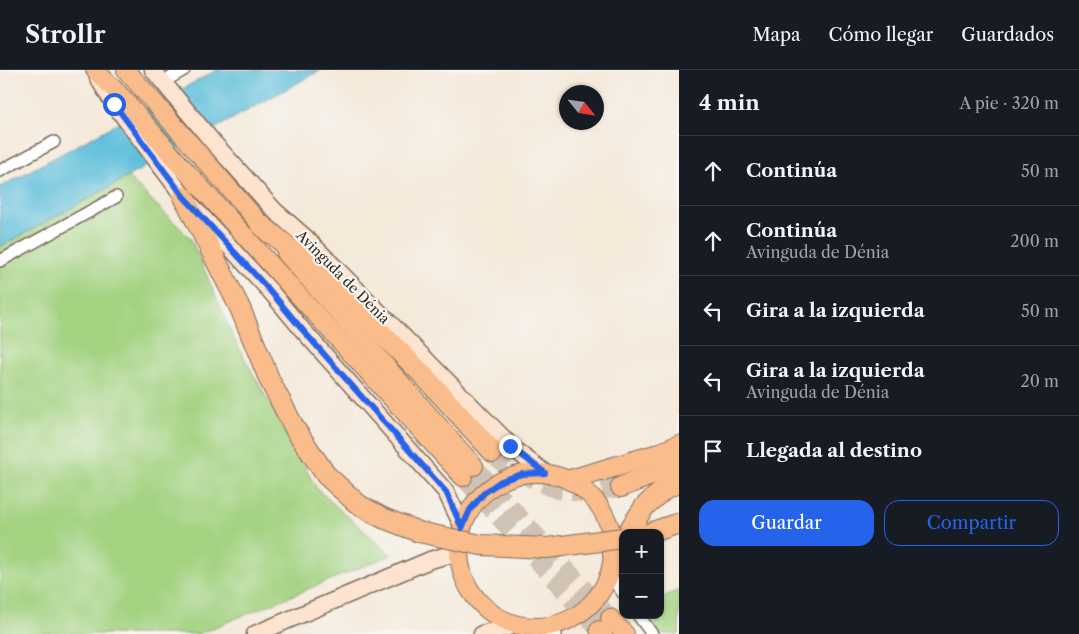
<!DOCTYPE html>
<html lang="es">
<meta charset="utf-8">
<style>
:root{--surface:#171b24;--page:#242831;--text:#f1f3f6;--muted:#9ea1a6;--line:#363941;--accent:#2563eb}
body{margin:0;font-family:"Libre Caslon Text",serif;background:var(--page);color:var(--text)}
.controls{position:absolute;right:15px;bottom:15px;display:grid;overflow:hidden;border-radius:10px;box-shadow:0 1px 4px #0004}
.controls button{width:45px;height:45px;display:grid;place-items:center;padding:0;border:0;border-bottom:1px solid var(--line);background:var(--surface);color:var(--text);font:25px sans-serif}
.compass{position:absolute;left:559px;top:15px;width:45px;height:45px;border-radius:50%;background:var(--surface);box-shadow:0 1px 4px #0004;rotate:120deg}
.stop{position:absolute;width:15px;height:15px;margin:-11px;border:4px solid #2563eb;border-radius:50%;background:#fff}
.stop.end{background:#2563eb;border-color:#fff;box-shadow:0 1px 5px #0008}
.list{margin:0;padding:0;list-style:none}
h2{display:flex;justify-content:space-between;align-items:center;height:65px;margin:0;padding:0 20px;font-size:21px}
h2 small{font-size:16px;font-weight:400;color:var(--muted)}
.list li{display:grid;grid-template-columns:32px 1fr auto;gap:15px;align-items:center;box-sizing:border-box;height:70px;padding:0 20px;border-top:1px solid var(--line)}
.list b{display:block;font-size:19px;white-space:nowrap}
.list p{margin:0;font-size:16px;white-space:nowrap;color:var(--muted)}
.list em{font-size:16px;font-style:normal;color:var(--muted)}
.actions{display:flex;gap:10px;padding:15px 20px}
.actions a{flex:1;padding:11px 0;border:1px solid var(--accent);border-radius:15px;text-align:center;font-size:18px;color:var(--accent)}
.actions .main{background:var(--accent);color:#fff}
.icon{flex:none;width:28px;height:28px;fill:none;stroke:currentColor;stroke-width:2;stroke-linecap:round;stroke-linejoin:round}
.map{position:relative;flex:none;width:679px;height:564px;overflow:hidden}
header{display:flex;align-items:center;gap:30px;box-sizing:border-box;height:70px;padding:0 25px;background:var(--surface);border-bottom:1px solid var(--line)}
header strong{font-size:24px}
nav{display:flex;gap:28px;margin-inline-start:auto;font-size:18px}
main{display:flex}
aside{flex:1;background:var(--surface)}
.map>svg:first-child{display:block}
.green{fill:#a3d280;stroke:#6f7e4f}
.water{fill:#5ebfdc;stroke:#4c747d}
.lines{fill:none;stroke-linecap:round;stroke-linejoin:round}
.primary-tunnel{stroke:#d0c3b4;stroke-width:18;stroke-dasharray:18 9;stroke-linecap:butt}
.highway-tunnel{stroke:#d0c3b4;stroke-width:20;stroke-dasharray:20 10;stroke-linecap:butt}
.street-casing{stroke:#7c6d5f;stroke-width:14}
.secondary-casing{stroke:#7c6d5f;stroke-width:19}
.primary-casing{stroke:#7c6d5f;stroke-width:20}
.highway-casing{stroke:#7c6d5f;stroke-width:22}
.street{stroke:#fff;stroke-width:11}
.secondary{stroke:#fde4d0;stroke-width:16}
.primary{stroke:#f9bc8a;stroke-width:18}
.highway{stroke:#f9bc8a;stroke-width:20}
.highway-bridge-casing{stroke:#7c6d5f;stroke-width:22;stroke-linecap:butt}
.highway-bridge{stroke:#f9bc8a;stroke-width:20}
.route{stroke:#2563eb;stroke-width:6}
.labels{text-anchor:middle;stroke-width:4.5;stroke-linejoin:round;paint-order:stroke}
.street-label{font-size:14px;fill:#3b2a1e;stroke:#f6f6f2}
</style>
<header>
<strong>Strollr</strong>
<nav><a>Mapa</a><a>Cómo llegar</a><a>Guardados</a></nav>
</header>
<main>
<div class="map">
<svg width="679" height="564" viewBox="0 0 679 564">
<rect width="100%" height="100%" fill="#f6f6f2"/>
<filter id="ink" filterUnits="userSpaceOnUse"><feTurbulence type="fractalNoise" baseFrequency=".02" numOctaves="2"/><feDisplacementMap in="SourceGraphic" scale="10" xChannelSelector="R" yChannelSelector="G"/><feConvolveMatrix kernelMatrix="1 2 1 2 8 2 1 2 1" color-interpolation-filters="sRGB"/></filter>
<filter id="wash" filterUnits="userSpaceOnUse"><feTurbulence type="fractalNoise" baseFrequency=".0096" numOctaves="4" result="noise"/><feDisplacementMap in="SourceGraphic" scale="20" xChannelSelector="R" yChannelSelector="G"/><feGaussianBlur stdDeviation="1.12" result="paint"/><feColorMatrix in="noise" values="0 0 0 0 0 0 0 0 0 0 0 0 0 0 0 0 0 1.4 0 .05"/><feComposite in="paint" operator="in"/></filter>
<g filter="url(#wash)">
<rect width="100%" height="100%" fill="#f5e9d9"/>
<g class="green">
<path d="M128,107L191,169L235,271L317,419L391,485L198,564H0V177Z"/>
<path d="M679,520V564H658L647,545H660V528Z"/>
</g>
<path class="water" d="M217,0H321L0,177V117Z"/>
</g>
<g filter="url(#ink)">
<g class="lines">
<g class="primary-tunnel">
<path d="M474,396L610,548"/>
<path d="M463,407L599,560"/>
</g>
<path class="highway-tunnel" d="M493,382L508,397L557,419L581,422L621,417"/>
<defs>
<g id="street">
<path d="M163,12L184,0"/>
<path d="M0,101L54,72"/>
<path d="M0,191L116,127"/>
<path d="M609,505L623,523"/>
<path d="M638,545L652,564"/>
<path d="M532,557L556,564"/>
</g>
<g id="secondary">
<path d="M153,0L212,71L275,141L306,168L515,380L545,403"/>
<path d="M98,8L114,34L184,127L271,222L300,257L446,422L463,457"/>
<path d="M255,564L430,490L459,482"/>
<path d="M482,564L516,555"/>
</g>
<g id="primary">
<path d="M95,0L123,28L177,91L463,407"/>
<path d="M126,0L269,164"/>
<path d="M286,183L474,396"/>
<circle cx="536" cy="480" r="77"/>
<path d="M610,548L625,564"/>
<path d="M599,560L603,564"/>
</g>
<g id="highway">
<path d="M184,127L240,238L270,311L295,359L326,405L359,435L383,448"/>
<path d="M260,154L326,208L423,305L493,382"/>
<path d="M570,410L658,384L679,375"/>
<path d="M621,417L679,394"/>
<path d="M627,463L645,436L663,420L679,412"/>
<path d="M650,463L679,453"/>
<path d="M613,484L623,470"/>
</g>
</defs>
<use href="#street" class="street-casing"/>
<use href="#secondary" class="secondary-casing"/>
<use href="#primary" class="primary-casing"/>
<use href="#highway" class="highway-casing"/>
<use href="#street" class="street"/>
<use href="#secondary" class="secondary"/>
<use href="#primary" class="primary"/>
<use href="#highway" class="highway"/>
<defs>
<path id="highway-bridge" d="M383,448L419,462L481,475L547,478L623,468"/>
</defs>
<use href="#highway-bridge" class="highway-bridge-casing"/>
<use href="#highway-bridge" class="highway-bridge"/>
</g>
</g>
<g class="lines" filter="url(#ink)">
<path class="route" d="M114,34L184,127L271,222L300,257L446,422L462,458L470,440L484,423L501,411L522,404L545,403L510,376"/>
</g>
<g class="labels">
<g class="street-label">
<text transform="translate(343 207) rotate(45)" y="5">Avinguda de Dénia</text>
</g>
</g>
</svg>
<div class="controls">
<button>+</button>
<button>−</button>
</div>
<svg class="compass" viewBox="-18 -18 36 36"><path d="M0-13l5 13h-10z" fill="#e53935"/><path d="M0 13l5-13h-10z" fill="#9ea1a6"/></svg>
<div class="stop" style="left:114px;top:34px"></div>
<div class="stop end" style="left:510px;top:376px"></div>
</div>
<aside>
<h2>4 min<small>A pie · 320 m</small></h2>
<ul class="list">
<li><svg class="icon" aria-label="ahead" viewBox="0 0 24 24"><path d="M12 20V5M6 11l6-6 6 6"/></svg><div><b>Continúa</b></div><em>50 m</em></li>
<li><svg class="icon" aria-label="ahead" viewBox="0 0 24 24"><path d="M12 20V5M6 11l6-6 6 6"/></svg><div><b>Continúa</b><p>Avinguda de Dénia</p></div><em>200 m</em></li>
<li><svg class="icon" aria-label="left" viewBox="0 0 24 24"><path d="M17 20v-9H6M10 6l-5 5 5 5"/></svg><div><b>Gira a la izquierda</b></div><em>50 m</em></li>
<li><svg class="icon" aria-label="left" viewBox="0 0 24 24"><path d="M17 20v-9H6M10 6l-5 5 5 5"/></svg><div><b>Gira a la izquierda</b><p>Avinguda de Dénia</p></div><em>20 m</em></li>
<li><svg class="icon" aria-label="arrive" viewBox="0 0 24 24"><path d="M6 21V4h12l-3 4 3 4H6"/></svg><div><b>Llegada al destino</b></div></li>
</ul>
<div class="actions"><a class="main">Guardar</a><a>Compartir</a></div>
</aside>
</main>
